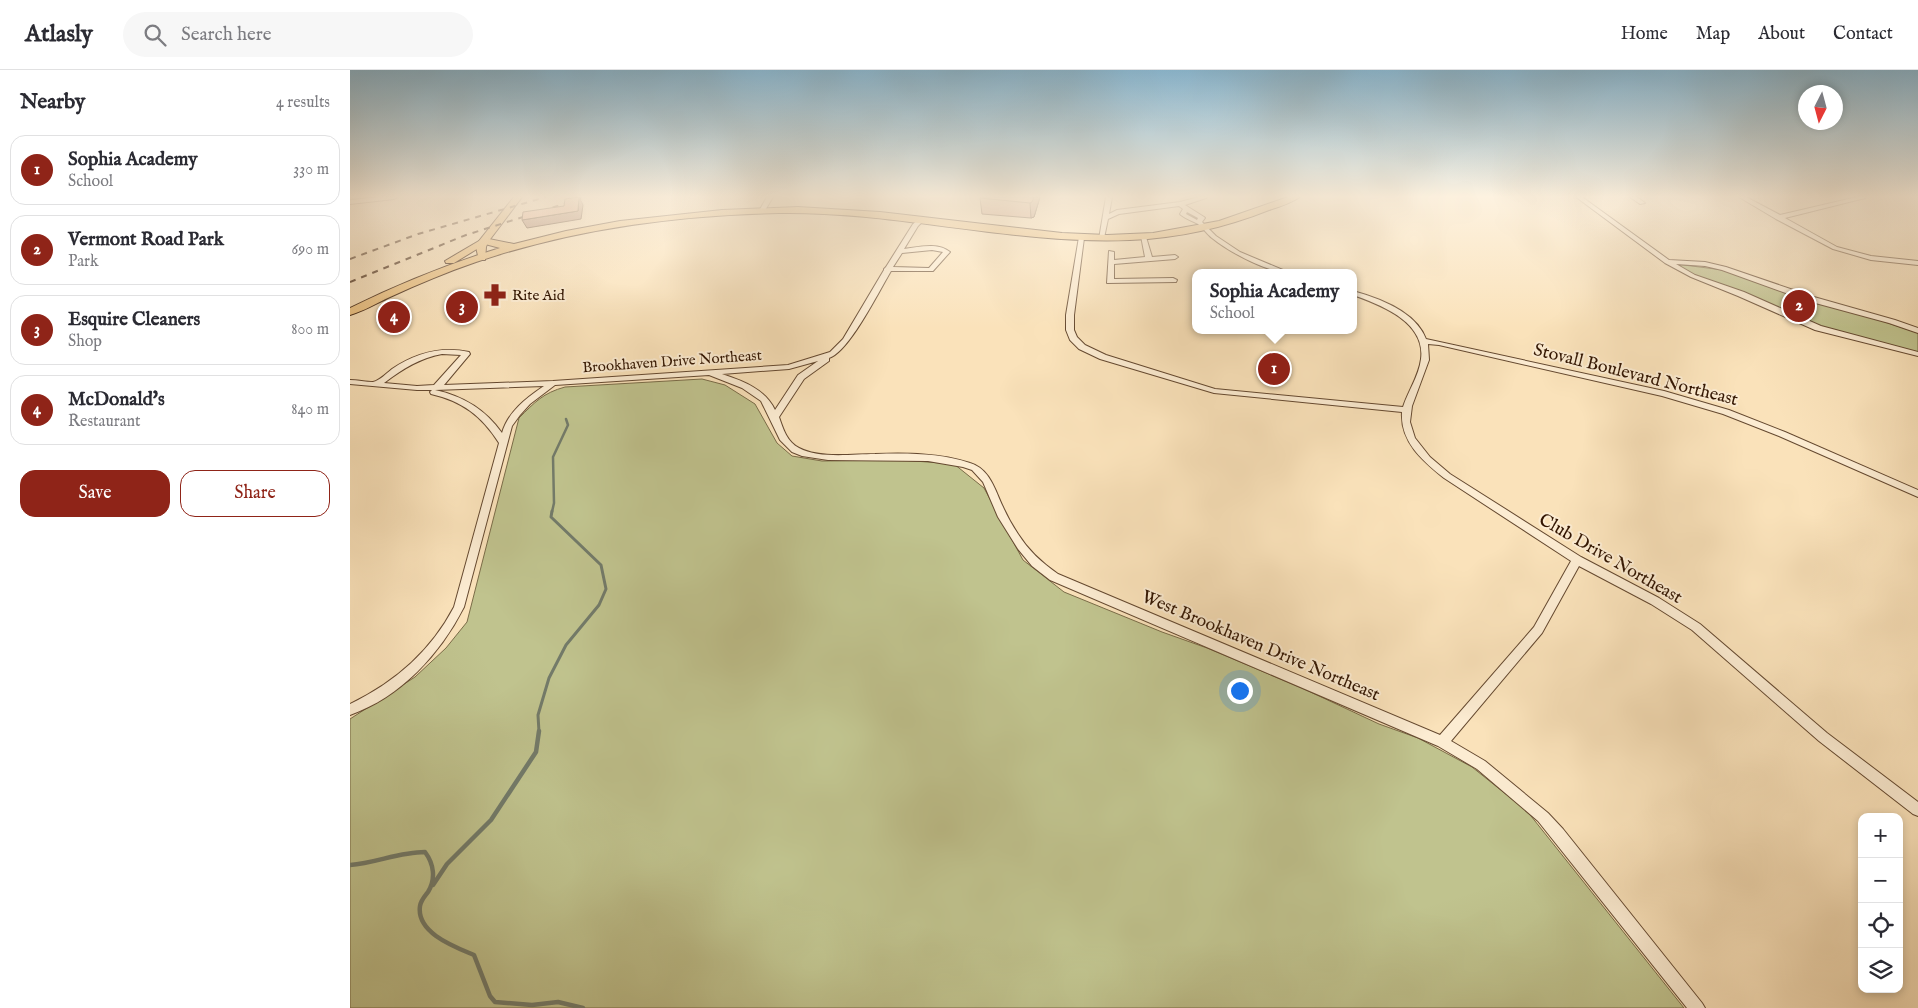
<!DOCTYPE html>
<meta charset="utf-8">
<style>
:root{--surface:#fff;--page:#f7f7f7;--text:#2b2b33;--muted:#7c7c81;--line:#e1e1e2;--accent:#8f2418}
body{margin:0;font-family:"IM FELL English",serif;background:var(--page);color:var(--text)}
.controls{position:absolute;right:15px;bottom:15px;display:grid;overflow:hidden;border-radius:10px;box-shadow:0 2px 8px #0003}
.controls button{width:45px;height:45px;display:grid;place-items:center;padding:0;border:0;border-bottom:1px solid var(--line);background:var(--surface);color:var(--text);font:25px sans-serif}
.compass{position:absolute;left:1448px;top:15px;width:45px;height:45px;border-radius:50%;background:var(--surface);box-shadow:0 2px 8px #0003;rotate:186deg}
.you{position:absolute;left:889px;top:620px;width:18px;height:18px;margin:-12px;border:4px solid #fff;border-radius:50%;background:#1a73e8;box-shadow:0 0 0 8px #1a73e833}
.badge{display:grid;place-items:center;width:32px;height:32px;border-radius:50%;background:var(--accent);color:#fff;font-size:16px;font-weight:700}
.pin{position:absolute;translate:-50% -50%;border:2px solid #fff;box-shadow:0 1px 5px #0006}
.popup{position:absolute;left:842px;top:199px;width:165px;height:65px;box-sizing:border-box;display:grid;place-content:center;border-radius:10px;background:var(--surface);filter:drop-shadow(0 1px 4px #0005);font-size:16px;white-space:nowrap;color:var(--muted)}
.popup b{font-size:19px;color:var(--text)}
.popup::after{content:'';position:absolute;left:50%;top:100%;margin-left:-10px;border:10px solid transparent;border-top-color:var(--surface)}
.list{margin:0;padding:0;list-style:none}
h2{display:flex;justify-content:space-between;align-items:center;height:65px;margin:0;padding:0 20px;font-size:21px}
h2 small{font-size:16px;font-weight:400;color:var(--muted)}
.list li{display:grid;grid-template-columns:32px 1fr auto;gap:15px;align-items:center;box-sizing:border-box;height:70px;margin:0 10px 10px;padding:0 10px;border:1px solid var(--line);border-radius:15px}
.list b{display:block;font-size:19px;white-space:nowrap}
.list p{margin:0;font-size:16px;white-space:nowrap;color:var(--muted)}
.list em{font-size:16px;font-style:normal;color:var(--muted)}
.actions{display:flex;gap:10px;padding:15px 20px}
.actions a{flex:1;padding:11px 0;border:1px solid var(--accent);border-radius:15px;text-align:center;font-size:18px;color:var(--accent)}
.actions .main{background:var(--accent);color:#fff}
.icon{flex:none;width:28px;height:28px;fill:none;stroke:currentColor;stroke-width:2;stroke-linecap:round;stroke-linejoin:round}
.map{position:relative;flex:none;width:1568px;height:938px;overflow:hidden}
header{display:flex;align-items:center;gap:30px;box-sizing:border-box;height:70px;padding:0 25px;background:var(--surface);border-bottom:1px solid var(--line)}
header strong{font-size:24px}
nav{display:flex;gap:28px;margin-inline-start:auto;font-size:18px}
.search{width:350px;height:45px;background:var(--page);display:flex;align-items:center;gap:12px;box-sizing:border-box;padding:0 18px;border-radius:28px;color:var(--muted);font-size:19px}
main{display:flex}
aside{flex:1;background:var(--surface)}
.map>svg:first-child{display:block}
.green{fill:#c0c38e;stroke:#7a6c48}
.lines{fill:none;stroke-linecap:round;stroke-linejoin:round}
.stream-far2{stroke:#737b6a;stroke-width:2.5}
.stream-far1{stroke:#737b6a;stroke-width:3}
.stream{stroke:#737b6a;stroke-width:4.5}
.minor-casing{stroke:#654930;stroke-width:2}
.major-casing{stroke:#331602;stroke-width:2}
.highway-casing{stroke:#331602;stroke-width:2}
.minor{fill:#fcecd2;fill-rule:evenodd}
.major{fill:#edc17d;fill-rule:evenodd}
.highway{fill:#edc17d;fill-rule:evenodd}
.rail{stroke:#331602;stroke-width:2;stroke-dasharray:6 6;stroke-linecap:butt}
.wall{fill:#cc967d;stroke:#331602}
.shaded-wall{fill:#a67a66;stroke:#331602}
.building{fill:#edae91;stroke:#331602}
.labels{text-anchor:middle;stroke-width:4;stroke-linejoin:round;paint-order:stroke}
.far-poi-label{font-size:15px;fill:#331602;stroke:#fcecd2;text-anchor:start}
.far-street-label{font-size:15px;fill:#331602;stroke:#fcecd2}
.street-label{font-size:18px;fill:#331602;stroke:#fcecd2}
</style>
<header>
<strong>Atlasly</strong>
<div class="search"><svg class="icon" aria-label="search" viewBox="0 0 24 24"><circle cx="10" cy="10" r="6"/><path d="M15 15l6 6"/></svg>Search here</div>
<nav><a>Home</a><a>Map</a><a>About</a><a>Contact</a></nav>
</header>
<main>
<aside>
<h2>Nearby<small>4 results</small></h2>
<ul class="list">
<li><span class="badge">1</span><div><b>Sophia Academy</b><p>School</p></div><em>330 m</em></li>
<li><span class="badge">2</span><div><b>Vermont Road Park</b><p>Park</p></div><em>690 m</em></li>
<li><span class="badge">3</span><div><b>Esquire Cleaners</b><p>Shop</p></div><em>800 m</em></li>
<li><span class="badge">4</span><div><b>McDonald's</b><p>Restaurant</p></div><em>840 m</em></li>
</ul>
<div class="actions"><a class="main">Save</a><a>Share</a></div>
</aside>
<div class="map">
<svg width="1568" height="938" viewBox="0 0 1568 938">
<rect width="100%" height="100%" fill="#fae2ba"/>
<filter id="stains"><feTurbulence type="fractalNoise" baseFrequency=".004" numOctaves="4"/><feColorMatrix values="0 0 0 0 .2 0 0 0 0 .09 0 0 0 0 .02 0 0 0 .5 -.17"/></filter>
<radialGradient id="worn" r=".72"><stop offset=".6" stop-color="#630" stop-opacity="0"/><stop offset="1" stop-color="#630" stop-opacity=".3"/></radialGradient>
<g class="green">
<path d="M1326,194L1381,201L1568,263V282L1474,259L1345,206Z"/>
<path d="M352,309L375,315L405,334L427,373L442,386L472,391L551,390L604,394L634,418L673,490L714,522L812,562L857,578L952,618L1029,654L1068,668L1122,697L1177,741L1334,938H0V649L65,607L96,578L117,552L169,348C185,332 193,323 215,317Z"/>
</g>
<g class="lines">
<path class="stream-far2" d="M202,442L204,433L203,387L218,355L216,349"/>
<path class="stream-far1" d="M189,662L188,645L199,608L216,575L249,535L256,519L251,495L201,447L202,441"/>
<g class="stream">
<path d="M0,795C26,793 49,782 75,782C84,794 86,809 78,822C75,826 71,830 70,836C66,863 105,877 124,885L140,926L145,932L182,935L208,932L233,938"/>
<path d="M83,815L97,794L141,750L186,682L189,661"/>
</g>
<defs>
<g id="minor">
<path d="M31,127H47L44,129L0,134V130Z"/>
<path d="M417,127H423L414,142H410L409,141Z"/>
<path d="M756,127H762L759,144L767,140L830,132L849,127H857L856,128L835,135L854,147L855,148L852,152L866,166L890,182L940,203C919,203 879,182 862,168C857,164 853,158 848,154C843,151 836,149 831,145L830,144L833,139L829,136L769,144L758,149L754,168L749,169ZM837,142L848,148L847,150L836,144Z"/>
<path d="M1226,127H1232L1319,190L1355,192L1376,197L1464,227L1545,250L1568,258V263L1539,253L1458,231L1372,200L1355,196L1326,194L1345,205L1394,222L1471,256L1568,282V286L1465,260L1388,226L1341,207L1315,193Z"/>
<path d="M1280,127H1287L1295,133L1290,134Z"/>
<path d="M1389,127H1396L1430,145L1507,127H1516L1515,128L1435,148L1487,177L1521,186L1568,191V195L1521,190L1483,179L1426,149Z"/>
<path d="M569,149L574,150L568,156L554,179C569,177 588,172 600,182L583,201H541C529,221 499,282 479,288V291L454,309L429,347C433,359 437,372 449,378C469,389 503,384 525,384C557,383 590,383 620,393C640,399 645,420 653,437C657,446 662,455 668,464C678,480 692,493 708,504L1090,665L1184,557L1221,491L1094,408C1073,391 1050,372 1052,342L864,323L750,289L729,279L720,270L716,260V245L729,167L734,168L724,245V260L727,267L735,275L756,285L865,319L1053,337C1058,321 1069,306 1071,289C1076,252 1031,235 1003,225V221C1029,228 1066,242 1076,269L1314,321L1379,340L1435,362L1568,420V427L1429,366L1373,344L1312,326L1089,275L1078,274L1079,290L1062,336L1060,352L1065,368L1080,387L1100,404L1231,487L1309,528L1350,554L1477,663L1568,732V746L1563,744L1469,671L1342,560L1301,534L1229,496L1192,563L1101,671L1135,691L1198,743L1213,759L1352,933L1355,938H1337L1188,751L1127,699L1088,676L700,510L682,496L668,479L648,447L633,412L622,400L613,397L578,391L478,390L452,386L442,382L430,370L411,331L392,318L359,305L205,315L180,334L170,345L162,356L114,537C90,584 51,627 0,645V634C44,613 81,581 104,537L149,373C132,346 112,331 81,324L80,322L82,320H67L0,314V310C7,310 16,312 23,312C29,311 37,303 42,299C66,283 91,276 119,282L120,284L94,315L203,311L438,295L480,282L493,269L534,200V199L536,197L563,154ZM582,180L593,182L579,198L543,197L552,183ZM92,284L111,285L84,315L67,316L34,313C52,299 70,288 92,284ZM468,291L448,305L425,340C415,319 393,311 372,304L439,299ZM194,316C176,328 158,342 152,363C135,339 113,326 85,320Z"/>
<path d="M791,166L796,167L802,187L825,185L828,187L825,189L764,194V209L823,208L827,210L826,212L757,213L759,181L764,182V190L795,187Z"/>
</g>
<path id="major" d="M164,127H172L138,172L136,177L135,190H129L126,177L129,171Z"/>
<path id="highway" d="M938,127H950C941,133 929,137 919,140C874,158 828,168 780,170C663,175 547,141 429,143C327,145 223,159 126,192C97,202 68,214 40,227C27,233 14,241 0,245V238C49,214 98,194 150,178L135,174L104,193H96L95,191L134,168L164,174L216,161L270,151L372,140L448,137L530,142L712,163L757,165L803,163L869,151Z"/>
</defs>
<use href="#minor" class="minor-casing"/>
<use href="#major" class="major-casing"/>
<use href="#highway" class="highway-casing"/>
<use href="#minor" class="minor"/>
<use href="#major" class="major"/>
<use href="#highway" class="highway"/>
<g class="rail">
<path d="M0,189L68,164L196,127"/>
<path d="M0,212L116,165L236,127"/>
</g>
</g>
<path class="wall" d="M631,127H690L684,147L681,148L632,144L630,128Z"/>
<g class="shaded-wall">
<path d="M229,127L233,135L231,149L177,158L172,150L228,141Z"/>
<path d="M684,127H690L684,147L681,148L680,133Z"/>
</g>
<g class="building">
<path d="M229,127L228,141L172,150L173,142L214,136L215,129Z"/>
<path d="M631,127H684L682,132L680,133L630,128Z"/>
</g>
<linearGradient id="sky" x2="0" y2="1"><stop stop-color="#8ab8d2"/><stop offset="0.49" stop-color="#fdf2e0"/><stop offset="1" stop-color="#fdf2e0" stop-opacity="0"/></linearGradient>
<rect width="1568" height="258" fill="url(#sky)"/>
<defs>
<symbol id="pharmacy-bare" viewBox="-9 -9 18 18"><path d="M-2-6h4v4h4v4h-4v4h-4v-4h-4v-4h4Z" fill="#8f2418" stroke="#fcecd2" stroke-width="2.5" paint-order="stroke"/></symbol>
</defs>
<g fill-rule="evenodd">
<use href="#pharmacy-bare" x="129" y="209" width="32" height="32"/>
</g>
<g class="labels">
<g class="far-poi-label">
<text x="162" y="230">Rite Aid</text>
</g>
<g class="far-street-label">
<text transform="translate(322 291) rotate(-4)" y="5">Brookhaven Drive Northeast</text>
</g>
<g class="street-label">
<text transform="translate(1286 304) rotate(14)" y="6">Stovall Boulevard Northeast</text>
<text transform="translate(1261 488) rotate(30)" y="6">Club Drive Northeast</text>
<text transform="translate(911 575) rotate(23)" y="6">West Brookhaven Drive Northeast</text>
</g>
</g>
<rect width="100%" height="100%" filter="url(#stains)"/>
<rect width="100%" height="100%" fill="url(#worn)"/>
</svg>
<div class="controls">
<button>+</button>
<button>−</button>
<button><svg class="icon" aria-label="locate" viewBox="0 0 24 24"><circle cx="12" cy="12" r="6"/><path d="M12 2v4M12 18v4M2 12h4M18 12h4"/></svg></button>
<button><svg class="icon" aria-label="layers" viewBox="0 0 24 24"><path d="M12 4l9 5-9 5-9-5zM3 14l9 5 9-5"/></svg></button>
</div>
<svg class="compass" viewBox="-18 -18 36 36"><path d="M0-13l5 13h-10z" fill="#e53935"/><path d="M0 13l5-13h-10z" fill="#7c7c81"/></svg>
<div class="you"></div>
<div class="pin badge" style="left:924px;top:299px">1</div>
<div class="popup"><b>Sophia Academy</b>School</div>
<div class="pin badge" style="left:1449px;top:236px">2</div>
<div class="pin badge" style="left:112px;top:237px">3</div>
<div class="pin badge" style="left:44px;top:247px">4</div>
</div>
</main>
